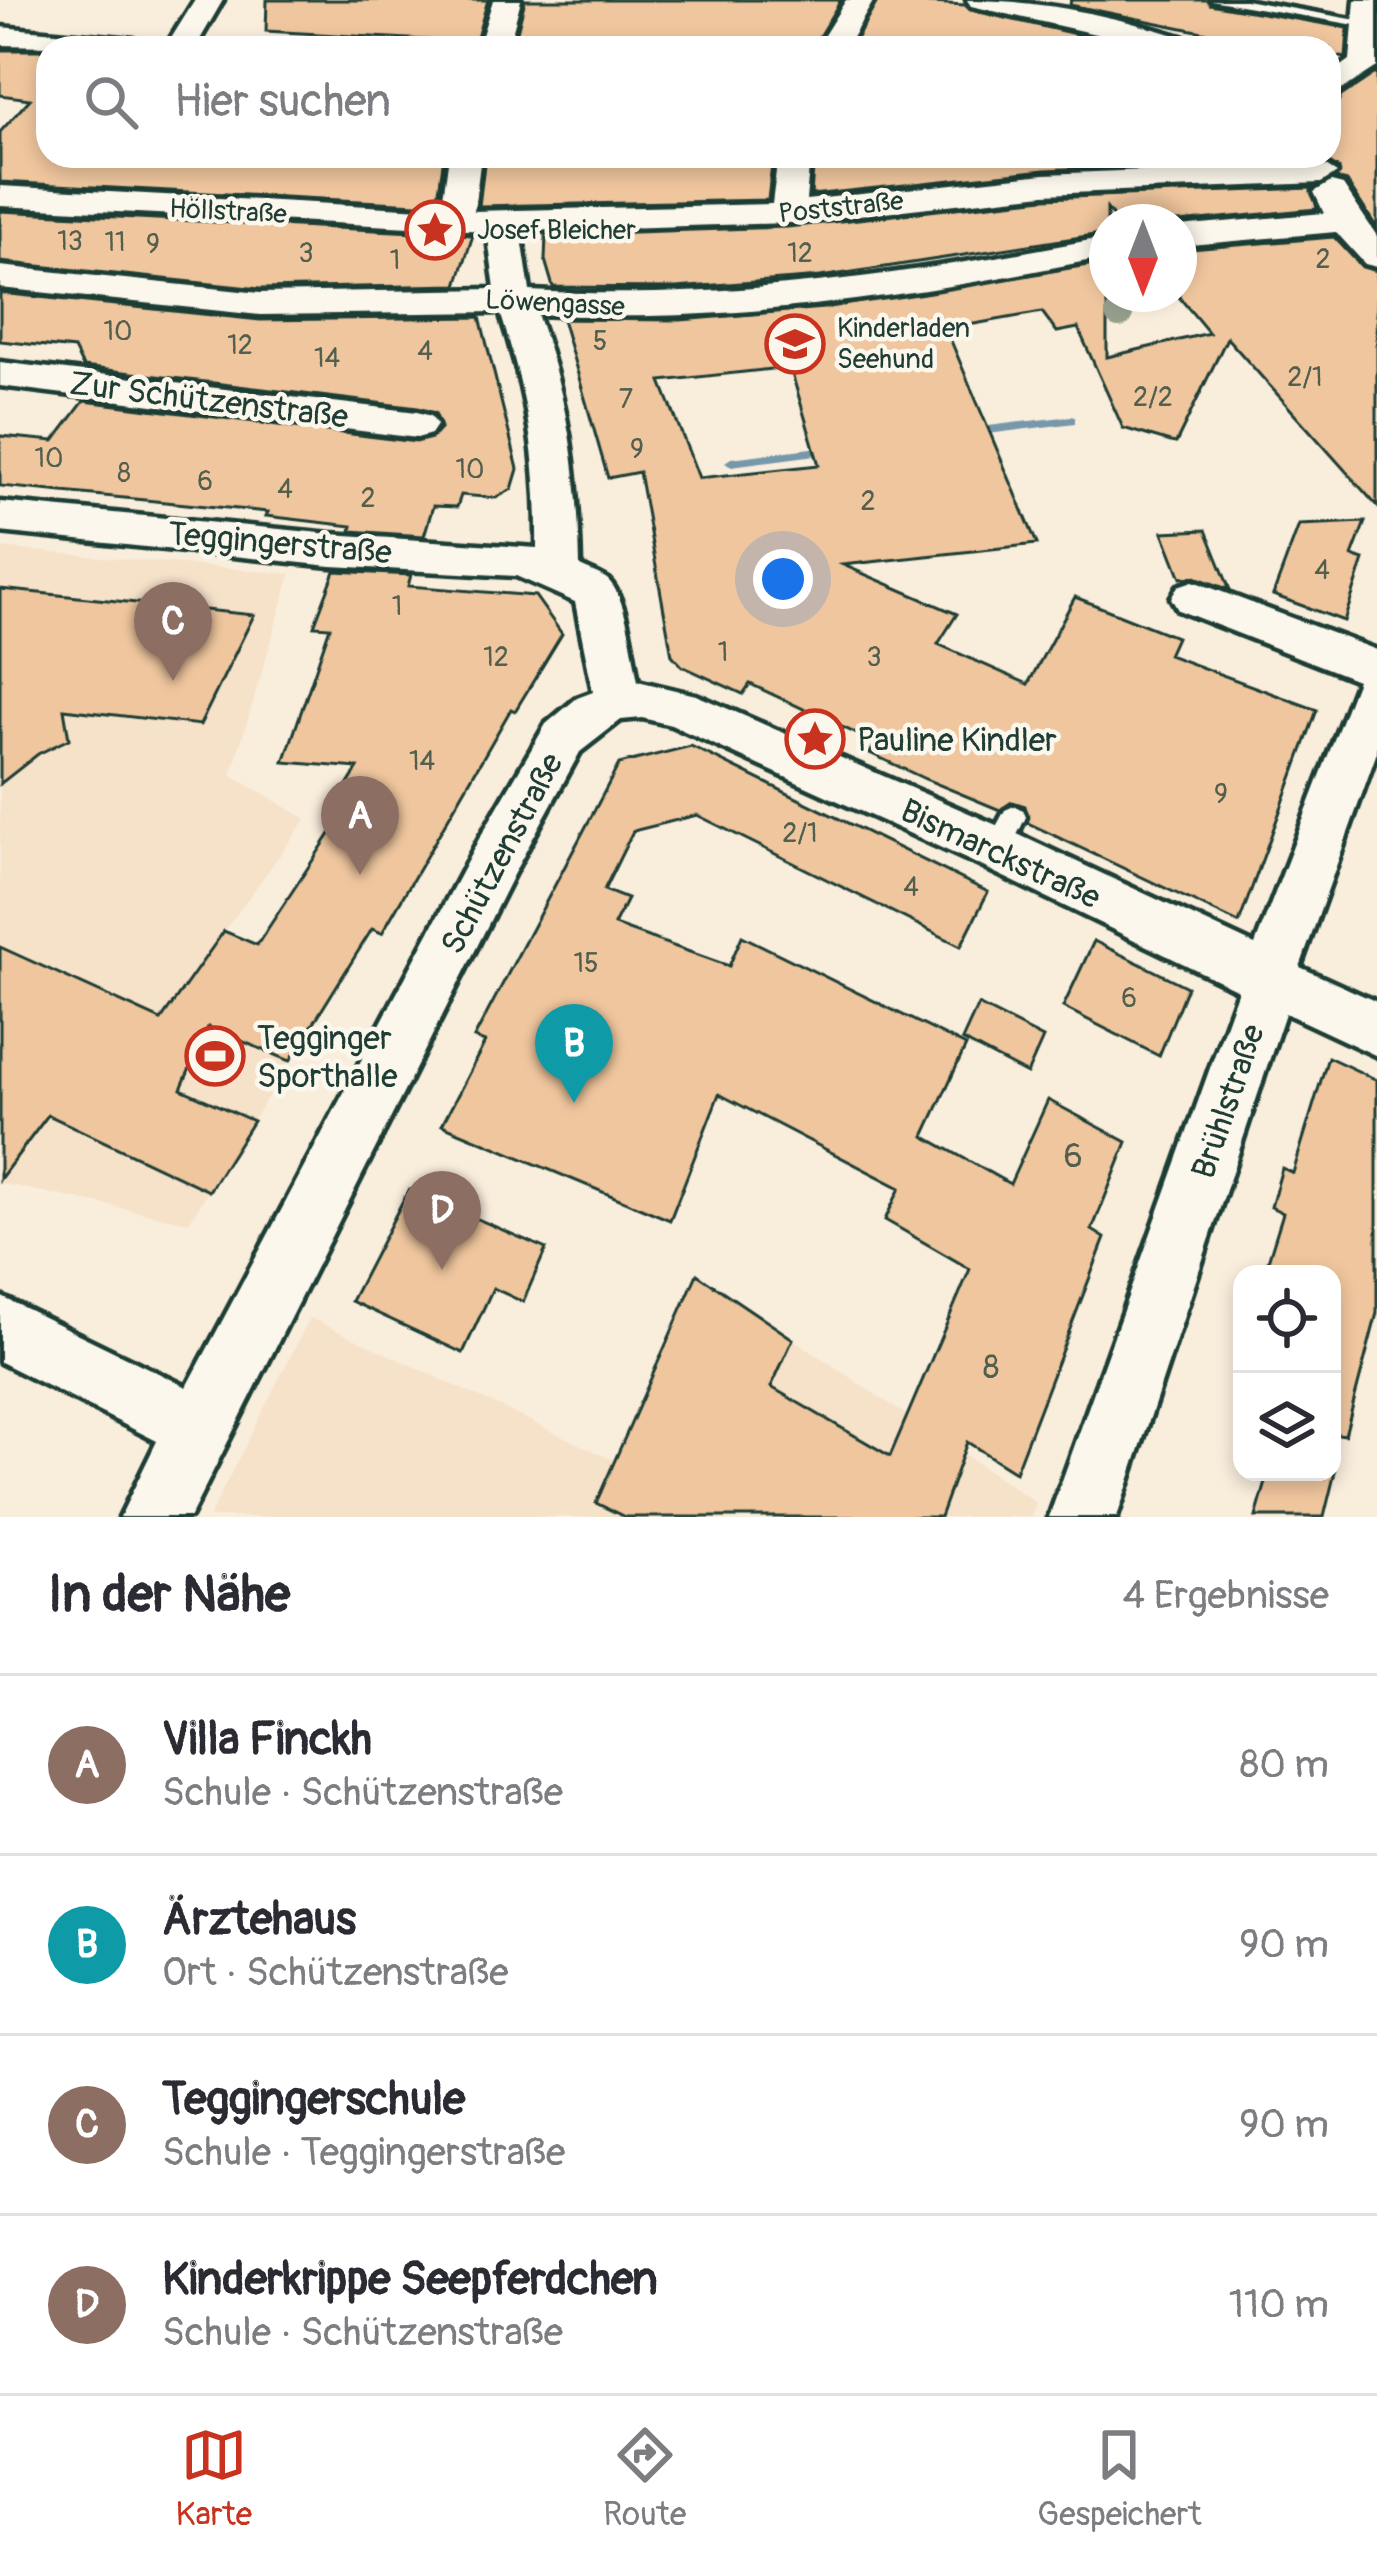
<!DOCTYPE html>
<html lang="de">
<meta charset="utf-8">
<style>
:root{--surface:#fff;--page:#f7f7f7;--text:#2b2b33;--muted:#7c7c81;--line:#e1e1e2;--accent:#c8321e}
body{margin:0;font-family:Pangolin,sans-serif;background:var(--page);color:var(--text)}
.controls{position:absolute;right:36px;bottom:36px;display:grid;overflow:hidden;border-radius:24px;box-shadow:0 6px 18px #0003}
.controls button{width:108px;height:108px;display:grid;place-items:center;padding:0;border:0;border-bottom:3px solid var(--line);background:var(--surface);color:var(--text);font:60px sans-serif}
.compass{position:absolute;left:1089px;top:204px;width:108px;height:108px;border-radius:50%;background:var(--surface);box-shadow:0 6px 18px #0003;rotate:180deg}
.you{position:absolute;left:783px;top:579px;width:42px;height:42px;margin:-30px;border:9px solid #fff;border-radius:50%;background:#1a73e8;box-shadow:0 0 0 18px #1a73e833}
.badge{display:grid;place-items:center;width:78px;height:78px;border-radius:50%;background:var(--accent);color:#fff;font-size:39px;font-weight:700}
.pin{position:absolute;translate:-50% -99px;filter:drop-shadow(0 3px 6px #0008)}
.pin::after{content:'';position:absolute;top:63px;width:42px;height:36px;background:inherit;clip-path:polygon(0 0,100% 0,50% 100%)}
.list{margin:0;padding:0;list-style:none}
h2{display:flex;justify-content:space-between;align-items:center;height:156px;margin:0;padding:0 48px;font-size:51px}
h2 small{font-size:39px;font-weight:400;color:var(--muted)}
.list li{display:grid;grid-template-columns:78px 1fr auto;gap:36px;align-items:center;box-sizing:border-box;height:180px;padding:0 48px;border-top:3px solid var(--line)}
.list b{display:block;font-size:45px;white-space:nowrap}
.list p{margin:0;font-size:39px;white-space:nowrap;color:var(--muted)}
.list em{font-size:39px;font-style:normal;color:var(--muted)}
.icon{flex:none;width:66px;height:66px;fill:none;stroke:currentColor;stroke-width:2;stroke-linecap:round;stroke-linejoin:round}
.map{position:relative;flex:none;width:1377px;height:1517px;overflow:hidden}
.search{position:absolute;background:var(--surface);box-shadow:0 6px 18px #0003;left:36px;right:36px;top:36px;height:132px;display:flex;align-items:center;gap:30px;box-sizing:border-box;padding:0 42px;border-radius:36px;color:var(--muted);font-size:45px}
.sheet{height:876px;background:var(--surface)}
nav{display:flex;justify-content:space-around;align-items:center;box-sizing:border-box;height:168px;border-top:3px solid var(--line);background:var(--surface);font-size:33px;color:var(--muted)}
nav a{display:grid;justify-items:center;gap:6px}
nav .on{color:var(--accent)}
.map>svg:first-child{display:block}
.built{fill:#f6e1c9}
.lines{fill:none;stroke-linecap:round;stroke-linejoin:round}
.stream{fill:#7698ab;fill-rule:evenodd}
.building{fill:#efc69e;stroke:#1f3d34;stroke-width:3;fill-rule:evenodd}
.lane-casing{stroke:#1f3d34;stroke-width:9}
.street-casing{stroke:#1f3d34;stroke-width:9}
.lane{fill:#fbf7ec;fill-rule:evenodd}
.street{fill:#fbf7ec;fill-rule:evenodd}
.tree{fill:#949e8b}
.labels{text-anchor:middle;stroke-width:9;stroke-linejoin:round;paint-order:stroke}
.far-street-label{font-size:27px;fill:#1f3d34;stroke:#fbf7ec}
.far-poi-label{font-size:27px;fill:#1f3d34;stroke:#fbf7ec;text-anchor:start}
.number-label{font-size:27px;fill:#535f4e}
.street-label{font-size:33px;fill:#1f3d34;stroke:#fbf7ec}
.poi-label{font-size:33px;fill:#1f3d34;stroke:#fbf7ec;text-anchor:start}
.near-number-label{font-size:33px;fill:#535f4e}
</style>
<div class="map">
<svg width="1377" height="1517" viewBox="0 0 1377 1517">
<rect width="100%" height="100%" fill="#f9eddc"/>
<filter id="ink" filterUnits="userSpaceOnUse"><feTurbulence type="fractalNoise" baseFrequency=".00833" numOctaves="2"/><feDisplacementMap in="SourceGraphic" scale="24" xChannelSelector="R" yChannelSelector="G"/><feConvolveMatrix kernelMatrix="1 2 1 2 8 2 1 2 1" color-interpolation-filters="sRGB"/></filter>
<g filter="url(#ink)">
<g class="built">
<path d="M0,548L291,574L231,775L306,819L224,931L341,980L189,1222L0,1183Z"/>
<path d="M697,1274L1036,1503L1031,1517H209L310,1318L615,1461Z"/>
</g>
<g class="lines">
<g class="stream">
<path d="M1071,416L1075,417V423L972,436L966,432L972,428Z"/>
<path d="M835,445L841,449L839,452L731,466L725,462L731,458Z"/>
</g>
</g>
<g class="building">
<path d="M267,0H488L474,48L461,42L266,31Z"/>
<path d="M525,0H841L812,48H513Z"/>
<path d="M878,0L965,5L970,10L1137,48H851Z"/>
<path d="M1071,0H1207L1210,4L1348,28L1346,58L1329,55V48H1260L1261,44L1070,5Z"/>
<path d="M0,50H48V156H444L437,205L0,182V132L30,99L0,95Z"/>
<path d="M1377,72V228L1347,182L1336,179L1339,169L1321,158L1044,170L811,195L814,156H1329V125L1341,96Z"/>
<path d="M485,156H773L768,200L479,206Z"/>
<path d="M1312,188L1317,209L1178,222H1117L1107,209V233L820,277L676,288L553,287L545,260L546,235L788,227L1044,198Z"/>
<path d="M0,211L473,235L457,285L260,289L0,262Z"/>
<path d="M1334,237L1362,267L1377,271V506L1227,338L1176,443L1170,442L1123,428L1078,328L1057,332L1042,312L946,329L1037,544L843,565L957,614L938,644L1028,684L1075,597L1176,637L1168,655L1317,710L1239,923L1028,823L1025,806L1012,802L1000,810L925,779L870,753L876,743L750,684L743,694L682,666L672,655L639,472L608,478L562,319L681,320L824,308L1107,262V357L1209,333L1179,297V250ZM790,367L819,465L699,478L661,381Z"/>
<path d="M0,293L260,320L480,317L518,469L512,489L496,498L461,495L457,507L433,506L424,536L351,531L352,526L266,516L268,512L0,486V436L54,441L84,401L416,442L432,438L441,428L435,413L418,408L83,367L74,349L0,341Z"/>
<path d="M1365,522L1352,556L1364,560L1344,621L1273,595L1299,525Z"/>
<path d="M1206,530L1230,590L1195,577L1181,578L1163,532Z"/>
<path d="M335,571L411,575L408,586L535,596L562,634L515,711L511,709L382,933L372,929L290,1061L208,1027L181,1089L253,1121L209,1191L48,1115L0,1179V947L161,1020L224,931L257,945L359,790L347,786L358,768L284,762L330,627L314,626Z"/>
<path d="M0,589L254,615L200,725L64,709L69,739L38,754L0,784Z"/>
<path d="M691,746L988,892L961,946L697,815L633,831L604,890L627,899L614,925L729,966L742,936L966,1046L924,1136L1010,1184L1048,1100L1127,1142L1092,1230L1105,1238L1015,1472L967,1442L940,1517H625L596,1503L697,1274L793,1339L771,1387L890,1456L970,1269L885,1220L900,1188L719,1094L670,1220L442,1125L485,1042L474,1038L619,764Z"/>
<path d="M1094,941L1187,987L1159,1056L1063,1007Z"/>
<path d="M978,1005L1043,1038L1027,1074L962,1040Z"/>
<path d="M1328,1057L1377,1080V1313L1345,1435L1332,1433V1274H1264L1283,1213L1271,1207L1282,1168L1293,1173Z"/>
<path d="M409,1189L546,1249L523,1302L493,1288L463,1353L351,1301Z"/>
<path d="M1269,1472H1335L1324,1517H1256Z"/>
</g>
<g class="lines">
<defs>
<g id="lane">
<path d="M1211,0H1245L1374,23L1367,27Z"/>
<path d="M1014,806L1023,810L1026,817L1006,857L997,860L988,857L984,849L1005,810Z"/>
</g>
<g id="street">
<path d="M195,0H223L195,48H165Z"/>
<path d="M493,0H521L508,48H478Z"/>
<path d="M846,0H874L846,48H816Z"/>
<path d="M967,0C1047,0 1122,18 1198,42L1203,48H1158L971,6Z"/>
<path d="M1355,0H1377V67L1329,98V75L1350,60Z"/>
<path d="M0,27L134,39L149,48L0,45Z"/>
<path d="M449,156H481L474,211L772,204L778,156H810L806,200L1044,174L1321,163L1337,173L1321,183L1044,194L788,223L521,231L530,291C726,302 916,273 1107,237V257C918,295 730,325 537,314C569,402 578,473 580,566C588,570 600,574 607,579C627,596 633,656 638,681L696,695L1015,833L1255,945L1357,680L1178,610L1171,598L1178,586L1193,581L1377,650V752L1300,967L1377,1002V1056L1285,1013L1117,1517H1049L1238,990L979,865L671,725L642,718L621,720L580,752L515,871L190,1517H120L157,1441L0,1362V1296L187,1387L479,839L546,724L577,698L593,692L575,602L516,576L331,566L0,532V502L331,534L537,548C538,461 527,394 500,312L260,315L0,288V266L260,293L495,289L487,231L0,206V186L441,210Z"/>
<path d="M1331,182L1343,185L1377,236V267L1365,264L1336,232L1179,246V226L1324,213L1314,192Z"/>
<path d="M0,362L417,412L431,416L437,425L431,434L417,438L0,386Z"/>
</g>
</defs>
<use href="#lane" class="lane-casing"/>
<use href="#street" class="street-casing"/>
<use href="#lane" class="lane"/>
<use href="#street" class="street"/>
</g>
<circle class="tree" cx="1119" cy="314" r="14"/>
</g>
<defs>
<symbol id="sight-ring" viewBox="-11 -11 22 22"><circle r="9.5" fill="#fbf7ec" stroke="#c8321e" stroke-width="1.5"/><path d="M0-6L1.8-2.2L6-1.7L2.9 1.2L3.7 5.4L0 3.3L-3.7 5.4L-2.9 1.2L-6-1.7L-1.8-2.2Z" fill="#c8321e"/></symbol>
<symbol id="school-ring" viewBox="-11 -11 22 22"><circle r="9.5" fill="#fbf7ec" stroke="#c8321e" stroke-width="1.5"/><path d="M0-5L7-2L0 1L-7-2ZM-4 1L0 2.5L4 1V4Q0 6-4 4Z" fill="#c8321e"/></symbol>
<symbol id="stadium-ring" viewBox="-11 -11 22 22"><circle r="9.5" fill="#fbf7ec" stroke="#c8321e" stroke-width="1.5"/><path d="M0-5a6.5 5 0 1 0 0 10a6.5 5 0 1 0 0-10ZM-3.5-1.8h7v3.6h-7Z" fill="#c8321e"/></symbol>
</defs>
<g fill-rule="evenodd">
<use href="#sight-ring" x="402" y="197" width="66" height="66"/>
<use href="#school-ring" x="762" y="311" width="66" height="66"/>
<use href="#sight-ring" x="782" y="706" width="66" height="66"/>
<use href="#stadium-ring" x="182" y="1023" width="66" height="66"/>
</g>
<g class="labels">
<g class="far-street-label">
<text transform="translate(841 207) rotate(-6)" y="9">Poststraße</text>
<text transform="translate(228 211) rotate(3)" y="9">Höllstraße</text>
<text transform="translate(555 303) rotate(3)" y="9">Löwengasse</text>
</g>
<g class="far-poi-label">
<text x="477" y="239">Josef Bleicher</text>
<text x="837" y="337">Kinderladen<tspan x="837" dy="31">Seehund</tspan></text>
</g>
<g class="number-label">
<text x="70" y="250">13</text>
<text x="115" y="251">11</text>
<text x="153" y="253">9</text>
<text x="306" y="262">3</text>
<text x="800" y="262">12</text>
<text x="1323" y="268">2</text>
<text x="395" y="269">1</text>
<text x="118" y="340">10</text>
<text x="600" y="350">5</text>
<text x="240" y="354">12</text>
<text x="425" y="360">4</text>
<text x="327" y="367">14</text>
<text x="1305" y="386">2/1</text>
<text x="1153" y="406">2/2</text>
<text x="626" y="408">7</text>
<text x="637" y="458">9</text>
<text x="49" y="467">10</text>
<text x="470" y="478">10</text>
<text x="124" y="482">8</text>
<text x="205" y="490">6</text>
<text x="285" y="498">4</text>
<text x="368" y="507">2</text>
<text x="868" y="510">2</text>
<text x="1322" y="579">4</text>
<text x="397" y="615">1</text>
<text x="723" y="661">1</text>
<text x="496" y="666">12</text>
<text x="874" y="666">3</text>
<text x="422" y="770">14</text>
<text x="1221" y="803">9</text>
<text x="800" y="842">2/1</text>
<text x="911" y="896">4</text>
<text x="586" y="972">15</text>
<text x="1129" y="1007">6</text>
</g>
<g class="street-label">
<text transform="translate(209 399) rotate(7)" y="12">Zur Schützenstraße</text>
<text transform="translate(280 542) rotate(5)" y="12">Teggingerstraße</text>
<text transform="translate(501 853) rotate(-62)" y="12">Schützenstraße</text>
<text transform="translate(1001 853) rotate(25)" y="12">Bismarckstraße</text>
<text transform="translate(1227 1101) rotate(-71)" y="12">Brühlstraße</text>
</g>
<g class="poi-label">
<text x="857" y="751">Pauline Kindler</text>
<text x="257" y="1049">Tegginger<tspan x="257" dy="38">Sporthalle</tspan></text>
</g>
<g class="near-number-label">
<text x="1073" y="1167">6</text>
<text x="991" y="1378">8</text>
</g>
</g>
</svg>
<div class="controls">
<button><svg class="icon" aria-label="locate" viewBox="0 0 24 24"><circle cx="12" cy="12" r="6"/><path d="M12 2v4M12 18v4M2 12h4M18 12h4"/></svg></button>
<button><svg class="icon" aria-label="layers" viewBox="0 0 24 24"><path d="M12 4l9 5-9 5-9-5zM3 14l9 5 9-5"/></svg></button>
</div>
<svg class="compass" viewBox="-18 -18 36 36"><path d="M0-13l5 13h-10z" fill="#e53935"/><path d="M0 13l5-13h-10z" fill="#7c7c81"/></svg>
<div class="you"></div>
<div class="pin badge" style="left:360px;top:875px;background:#8d6e63">A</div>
<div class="pin badge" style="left:574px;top:1103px;background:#0f9aa8">B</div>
<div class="pin badge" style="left:173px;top:681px;background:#8d6e63">C</div>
<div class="pin badge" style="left:442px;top:1270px;background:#8d6e63">D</div>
<div class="search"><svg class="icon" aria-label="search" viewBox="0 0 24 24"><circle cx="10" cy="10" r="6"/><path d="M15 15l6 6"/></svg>Hier suchen</div>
</div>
<section class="sheet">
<h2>In der Nähe<small>4 Ergebnisse</small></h2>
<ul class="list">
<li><span class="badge" style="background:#8d6e63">A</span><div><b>Villa Finckh</b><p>Schule · Schützenstraße</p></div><em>80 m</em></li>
<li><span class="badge" style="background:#0f9aa8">B</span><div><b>Ärztehaus</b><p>Ort · Schützenstraße</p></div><em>90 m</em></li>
<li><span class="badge" style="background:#8d6e63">C</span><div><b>Teggingerschule</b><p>Schule · Teggingerstraße</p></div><em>90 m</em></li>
<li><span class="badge" style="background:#8d6e63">D</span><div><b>Kinderkrippe Seepferdchen</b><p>Schule · Schützenstraße</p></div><em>110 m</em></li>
</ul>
</section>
<nav>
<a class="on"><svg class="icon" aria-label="map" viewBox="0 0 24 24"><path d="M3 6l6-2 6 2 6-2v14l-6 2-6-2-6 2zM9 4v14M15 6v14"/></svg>Karte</a>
<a><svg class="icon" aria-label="directions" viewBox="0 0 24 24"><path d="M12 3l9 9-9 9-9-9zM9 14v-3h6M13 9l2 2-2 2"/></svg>Route</a>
<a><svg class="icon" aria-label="saved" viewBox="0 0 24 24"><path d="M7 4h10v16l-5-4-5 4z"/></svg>Gespeichert</a>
</nav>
